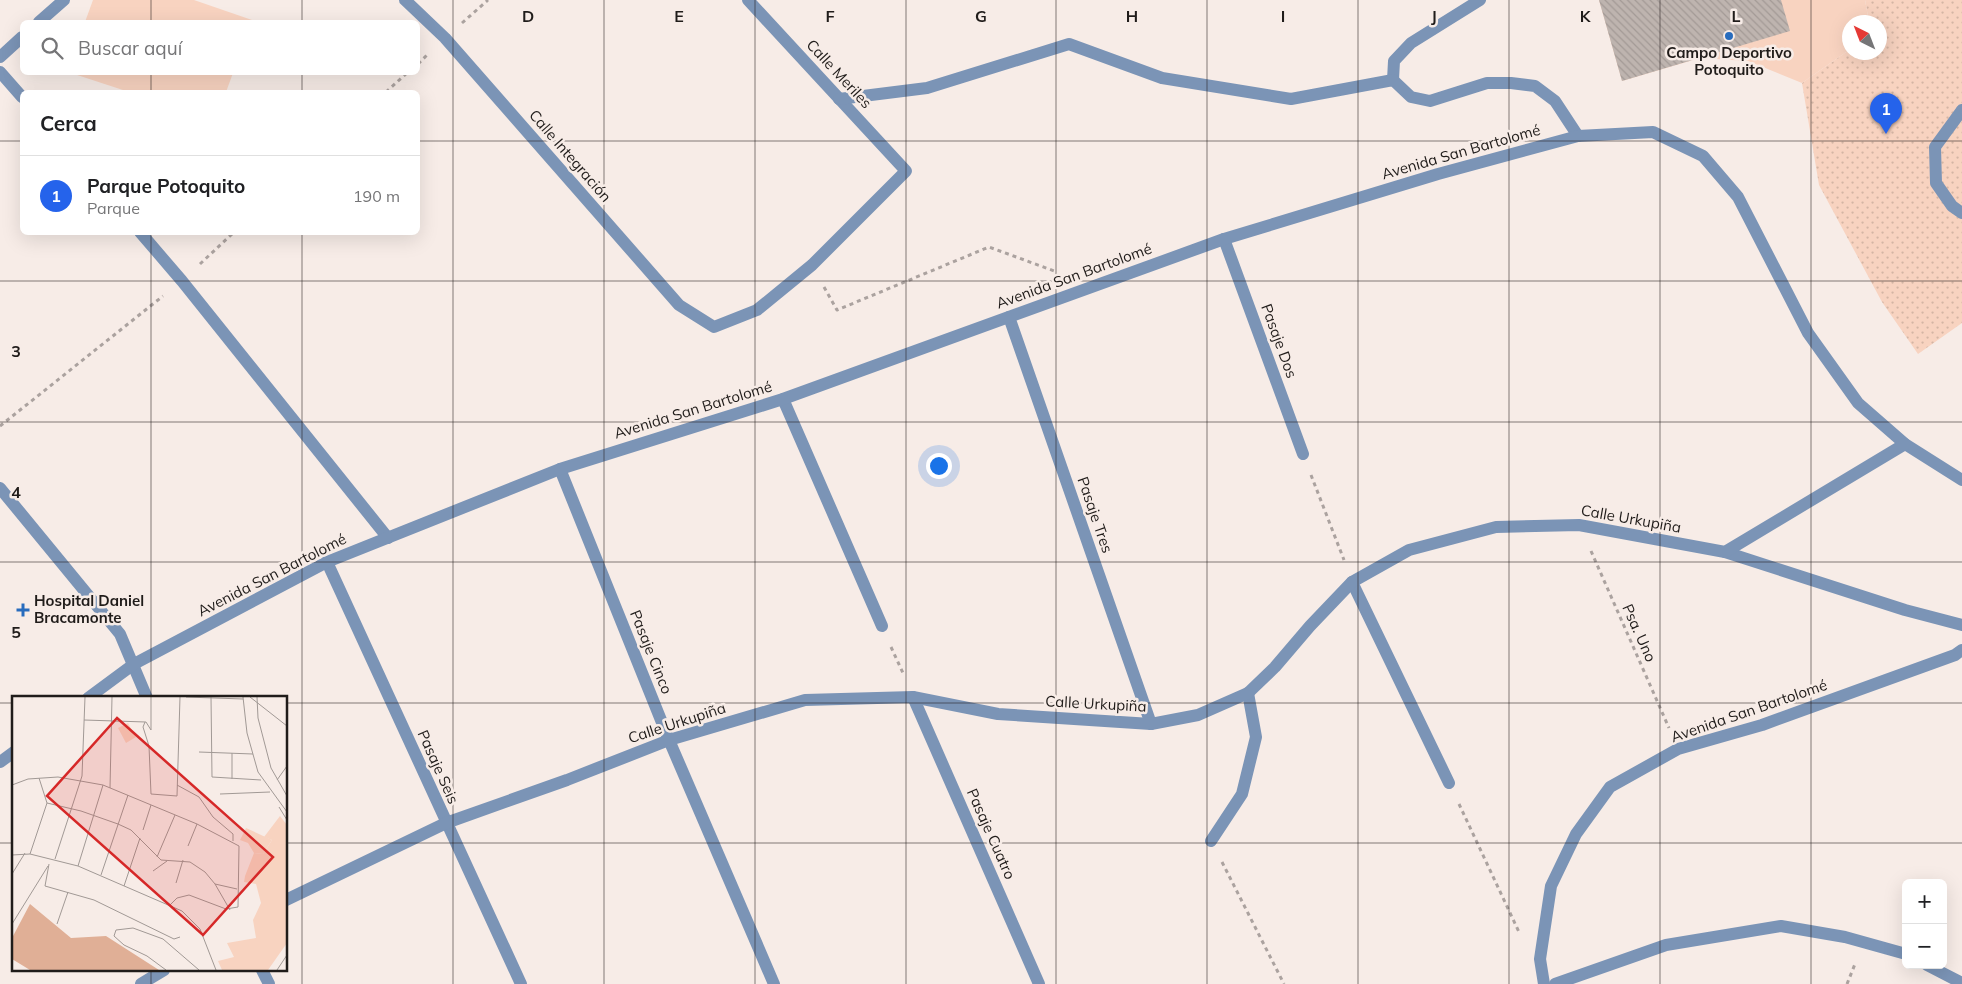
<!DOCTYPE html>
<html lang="es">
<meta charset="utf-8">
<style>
:root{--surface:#fff;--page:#f2f2f2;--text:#202124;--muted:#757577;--line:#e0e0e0;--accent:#2563eb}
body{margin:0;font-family:Mulish,sans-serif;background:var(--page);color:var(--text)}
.controls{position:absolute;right:15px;bottom:15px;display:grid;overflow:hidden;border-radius:8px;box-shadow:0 5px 20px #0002}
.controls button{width:45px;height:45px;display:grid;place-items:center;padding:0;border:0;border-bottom:1px solid var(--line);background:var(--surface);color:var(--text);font:25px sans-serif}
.compass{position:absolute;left:1842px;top:15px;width:45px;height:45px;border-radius:50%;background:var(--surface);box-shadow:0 5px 20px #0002;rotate:318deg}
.you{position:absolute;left:938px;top:465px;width:18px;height:18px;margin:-12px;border:4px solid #fff;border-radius:50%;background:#1a73e8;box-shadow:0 0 0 8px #1a73e833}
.badge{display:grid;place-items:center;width:32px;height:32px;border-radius:50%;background:var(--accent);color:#fff;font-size:16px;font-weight:700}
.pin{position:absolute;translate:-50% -41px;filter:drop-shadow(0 1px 2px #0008)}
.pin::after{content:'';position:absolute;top:26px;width:18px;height:15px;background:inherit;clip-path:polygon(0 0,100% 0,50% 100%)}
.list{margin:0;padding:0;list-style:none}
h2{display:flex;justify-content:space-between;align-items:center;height:65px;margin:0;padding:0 20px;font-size:21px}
h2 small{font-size:16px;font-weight:400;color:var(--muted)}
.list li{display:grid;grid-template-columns:32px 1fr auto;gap:15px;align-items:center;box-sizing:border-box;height:80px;padding:0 20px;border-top:1px solid var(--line)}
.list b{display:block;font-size:19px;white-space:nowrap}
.list p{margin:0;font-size:16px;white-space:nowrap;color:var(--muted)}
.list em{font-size:16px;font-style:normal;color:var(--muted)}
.icon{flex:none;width:28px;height:28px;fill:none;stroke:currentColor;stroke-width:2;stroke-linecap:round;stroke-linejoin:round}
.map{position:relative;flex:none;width:1962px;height:984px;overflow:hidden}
.search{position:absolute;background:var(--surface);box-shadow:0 5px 20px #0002;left:20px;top:20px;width:400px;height:55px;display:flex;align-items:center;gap:12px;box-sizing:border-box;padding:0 18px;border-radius:8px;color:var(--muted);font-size:19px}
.panel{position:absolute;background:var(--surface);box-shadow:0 5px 20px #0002;left:20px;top:90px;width:400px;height:145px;border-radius:8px}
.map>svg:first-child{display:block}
.grass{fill:url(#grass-dots)}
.garden{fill:#f8d3c0}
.building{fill:url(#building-back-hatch)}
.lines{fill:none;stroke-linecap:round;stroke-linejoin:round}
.path{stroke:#aba29f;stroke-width:3;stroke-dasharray:4 4;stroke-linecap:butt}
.lane{stroke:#7b94b6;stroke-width:12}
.street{stroke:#7b94b6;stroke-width:12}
.grid{fill:none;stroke:#201c1a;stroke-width:1;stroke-opacity:0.55}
.poi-dot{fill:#286cbd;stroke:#f7ece7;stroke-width:2}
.labels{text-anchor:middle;stroke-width:5;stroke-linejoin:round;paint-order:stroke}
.poi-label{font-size:15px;font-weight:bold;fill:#201c1a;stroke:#f7ece7}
.street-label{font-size:15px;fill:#201c1a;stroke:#f7ece7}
.inset-road{fill:none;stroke:#a19995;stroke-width:1}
.view{fill:#d62828;fill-opacity:0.15;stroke:#d62828;stroke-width:2.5}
.inset-edge{fill:none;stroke:#201c1a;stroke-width:2.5}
.grid-label{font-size:16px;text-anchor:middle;font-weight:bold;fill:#201c1a;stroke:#f7ece7;stroke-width:5;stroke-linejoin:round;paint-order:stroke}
</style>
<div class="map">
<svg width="1962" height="984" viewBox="0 0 1962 984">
<defs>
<pattern id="grass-dots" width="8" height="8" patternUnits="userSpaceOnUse" patternTransform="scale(1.25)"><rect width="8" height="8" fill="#f8d3c0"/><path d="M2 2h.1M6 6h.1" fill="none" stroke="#d4b5a4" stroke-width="1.8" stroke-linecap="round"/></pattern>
<pattern id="building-back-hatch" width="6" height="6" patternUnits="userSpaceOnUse" patternTransform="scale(1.25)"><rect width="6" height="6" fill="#beb4af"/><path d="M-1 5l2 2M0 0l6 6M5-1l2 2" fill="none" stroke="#a39a96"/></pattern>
</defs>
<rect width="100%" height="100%" fill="#f7ece7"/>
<path class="grass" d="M1865,0H1962V323L1918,354L1882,302L1819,185L1802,83L1849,50L1850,52H1880V22H1869Z"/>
<g class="garden">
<path d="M93,0H194L252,20L251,22H85Z"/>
<path d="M1599,0H1865L1869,22H1850L1849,50L1802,83L1748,61L1700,58L1622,81Z"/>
<path d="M71,73H233L226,92H129Z"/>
</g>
<path class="building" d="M1599,0H1781L1790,31L1622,81Z"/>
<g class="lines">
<g class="path">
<path d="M462,23L488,0"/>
<path d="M418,64L428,54"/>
<path d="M386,92L408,72"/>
<path d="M200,264L234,232"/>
<path d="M824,287L837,310L989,247L1057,272"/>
<path d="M0,426L163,296"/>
<path d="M1311,475L1344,560"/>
<path d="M1591,551L1669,728"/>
<path d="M891,647L903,673"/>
<path d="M1459,804L1519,932"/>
<path d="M1222,862L1284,984"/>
<path d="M1847,984L1855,964"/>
</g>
<g class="lane">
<path d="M1393,80L1394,61L1411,43L1480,0"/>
<path d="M1962,110L1935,147L1936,183L1952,206L1962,213"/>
</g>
<g class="street">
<path d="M405,0L445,38L679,305L714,327L757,310L812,265L906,171L748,0"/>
<path d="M39,22L64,0"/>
<path d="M0,57L22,37"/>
<path d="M0,72L22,97"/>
<path d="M839,99L927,88L1069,44L1162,78L1291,99L1393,80L1411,97L1430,101L1487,83H1511L1535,86L1555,101L1578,136"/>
<path d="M140,232L182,281L388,538"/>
<path d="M1224,239L1303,454"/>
<path d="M1009,317L1151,724"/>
<path d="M783,399L882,626"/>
<path d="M560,469L669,740L774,984"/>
<path d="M0,488L120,634L147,698"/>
<path d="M1725,552L1905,610L1962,625"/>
<path d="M327,562L521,984"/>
<path d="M1352,582L1449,783"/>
<path d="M913,697L1039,984"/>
<path d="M88,698L134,664L327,562L560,469L783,399L1224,239L1438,174L1578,136L1653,132L1703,156L1738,197L1808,333L1858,403L1905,444L1962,480"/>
<path d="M0,762L14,752"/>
<path d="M1211,841L1242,794L1256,737L1248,693"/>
<path d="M286,900L446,823L567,780L669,740L805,700L913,697L998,714L1151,724L1198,715L1248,693L1275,667L1310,626L1352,582L1409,550L1496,527L1579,525L1725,552L1905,444"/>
<path d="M1927,965L1962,983"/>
<path d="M262,970L269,984"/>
<path d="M141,984L164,970"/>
<path d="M1544,984L1540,959L1551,886L1576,834L1610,787L1678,749L1762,725L1955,655L1962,650"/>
<path d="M1555,984L1666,945L1781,926L1845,937L1906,954"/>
</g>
</g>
<path class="grid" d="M151,0V22M302,0V22M453,0V984M604,0V984M755,0V984M906,0V984M1056,0V984M1207,0V984M1358,0V984M1509,0V984M1660,0V984M1811,0V984M151,72V92M302,72V92M0,141H22M418,141H1962M151,232V698M302,232V984M0,281H1962M0,422H1962M0,562H1962M0,703H14M286,703H1962M0,843H14M286,843H1962M151,970V984"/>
<g class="poi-dot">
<circle cx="1729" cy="36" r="5"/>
<path d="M20.5 602.5h5v5h5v5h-5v5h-5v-5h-5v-5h5z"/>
</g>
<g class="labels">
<g class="poi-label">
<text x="1729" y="58">Campo Deportivo<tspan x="1729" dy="17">Potoquito</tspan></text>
<text x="34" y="606" text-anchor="start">Hospital Daniel<tspan x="34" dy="17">Bracamonte</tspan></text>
</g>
<g class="street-label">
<text transform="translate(839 74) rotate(47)" y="5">Calle Meriles</text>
<text transform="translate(1461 152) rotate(-16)" y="5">Avenida San Bartolomé</text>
<text transform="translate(570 156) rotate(49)" y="5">Calle Integración</text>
<text transform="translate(1074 276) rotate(-20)" y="5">Avenida San Bartolomé</text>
<text transform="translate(1279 341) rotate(70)" y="5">Pasaje Dos</text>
<text transform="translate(693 410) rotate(-17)" y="5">Avenida San Bartolomé</text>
<text transform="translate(1095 515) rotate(71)" y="5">Pasaje Tres</text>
<text transform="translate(1631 519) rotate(10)" y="5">Calle Urkupiña</text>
<text transform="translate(272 575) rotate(-27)" y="5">Avenida San Bartolomé</text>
<text transform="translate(1639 633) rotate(66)" y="5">Psa. Uno</text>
<text transform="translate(651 652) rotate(68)" y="5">Pasaje Cinco</text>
<text transform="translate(1096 704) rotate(3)" y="5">Calle Urkupiña</text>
<text transform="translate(1749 711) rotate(-19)" y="5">Avenida San Bartolomé</text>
<text transform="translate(677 723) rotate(-18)" y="5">Calle Urkupiña</text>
<text transform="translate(438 767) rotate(66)" y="5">Pasaje Seis</text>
<text transform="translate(991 834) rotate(66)" y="5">Pasaje Cuatro</text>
</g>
</g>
<g transform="translate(12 696)">
<rect width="275" height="275" fill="#f7ece7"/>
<path d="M268,120L275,129V247L256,274H210L206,265L222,261L215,247L244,242L241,224L249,207L244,188L232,186L233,180L242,157L251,158L260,144L252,141Z" fill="#f8d3c0"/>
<path d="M18,208L59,242L94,240L147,274H18L0,263V242Z" fill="#e0af96"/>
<path d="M116,27L124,41L114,47L106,32ZM234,132L260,144L251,158L242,157L236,147L228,144Z" fill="#f8d3c0"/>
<path class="inset-road" d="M174,1L231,3M199,1L200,81L249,84M231,1L235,37L246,76L275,116M238,1L275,30M245,1L246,22L259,72L275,100M72,24L134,26L139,34V1M133,26L131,31L137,50L139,98L165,100L168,1M187,56L241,58M220,57V83M265,84L275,70M0,89L16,83L46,81L91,89L185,128L227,150L226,211L214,213L177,199L165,202L157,210M165,89L187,101L201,121L221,138V145M98,92L100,1M208,98L258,96M35,107L69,115L106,128L119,134L149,164L178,166L193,176L203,188L225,193M267,111L275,124M131,134L139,109M176,150L185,128M18,158L35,107L27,82M0,159L18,158L66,170L170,215L188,233L204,274M145,161L163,119M43,163L70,80L73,1M37,168L33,190L82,204L162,243L168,241M66,170L91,89M141,175L155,165M0,178L13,157M89,179L116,99M164,187L171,164M203,188L218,214M112,190L128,142M0,228L36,170M45,228L56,196M154,274L135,260L112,249L102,240L104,234L121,232L151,243L187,274M265,274L275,259"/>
<path class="view" d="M105,22L261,161L191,239L35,100Z"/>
<rect width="275" height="275" class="inset-edge"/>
</g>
<g class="grid-label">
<text x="528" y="22">D</text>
<text x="679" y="22">E</text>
<text x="830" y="22">F</text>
<text x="981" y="22">G</text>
<text x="1132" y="22">H</text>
<text x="1283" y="22">I</text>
<text x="1434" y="22">J</text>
<text x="1585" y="22">K</text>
<text x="1736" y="22">L</text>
<text x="16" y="357">3</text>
<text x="16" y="498">4</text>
<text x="16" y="638">5</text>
</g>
</svg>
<div class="controls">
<button>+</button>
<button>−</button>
</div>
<svg class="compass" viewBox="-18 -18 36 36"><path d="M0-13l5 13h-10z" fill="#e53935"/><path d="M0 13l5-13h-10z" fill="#757577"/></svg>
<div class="you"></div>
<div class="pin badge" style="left:1886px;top:134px">1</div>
<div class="search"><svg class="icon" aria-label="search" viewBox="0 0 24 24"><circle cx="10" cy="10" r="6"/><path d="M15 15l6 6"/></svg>Buscar aquí</div>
<section class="panel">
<h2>Cerca<small></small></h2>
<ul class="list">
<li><span class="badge">1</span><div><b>Parque Potoquito</b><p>Parque</p></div><em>190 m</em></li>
</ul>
</section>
</div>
